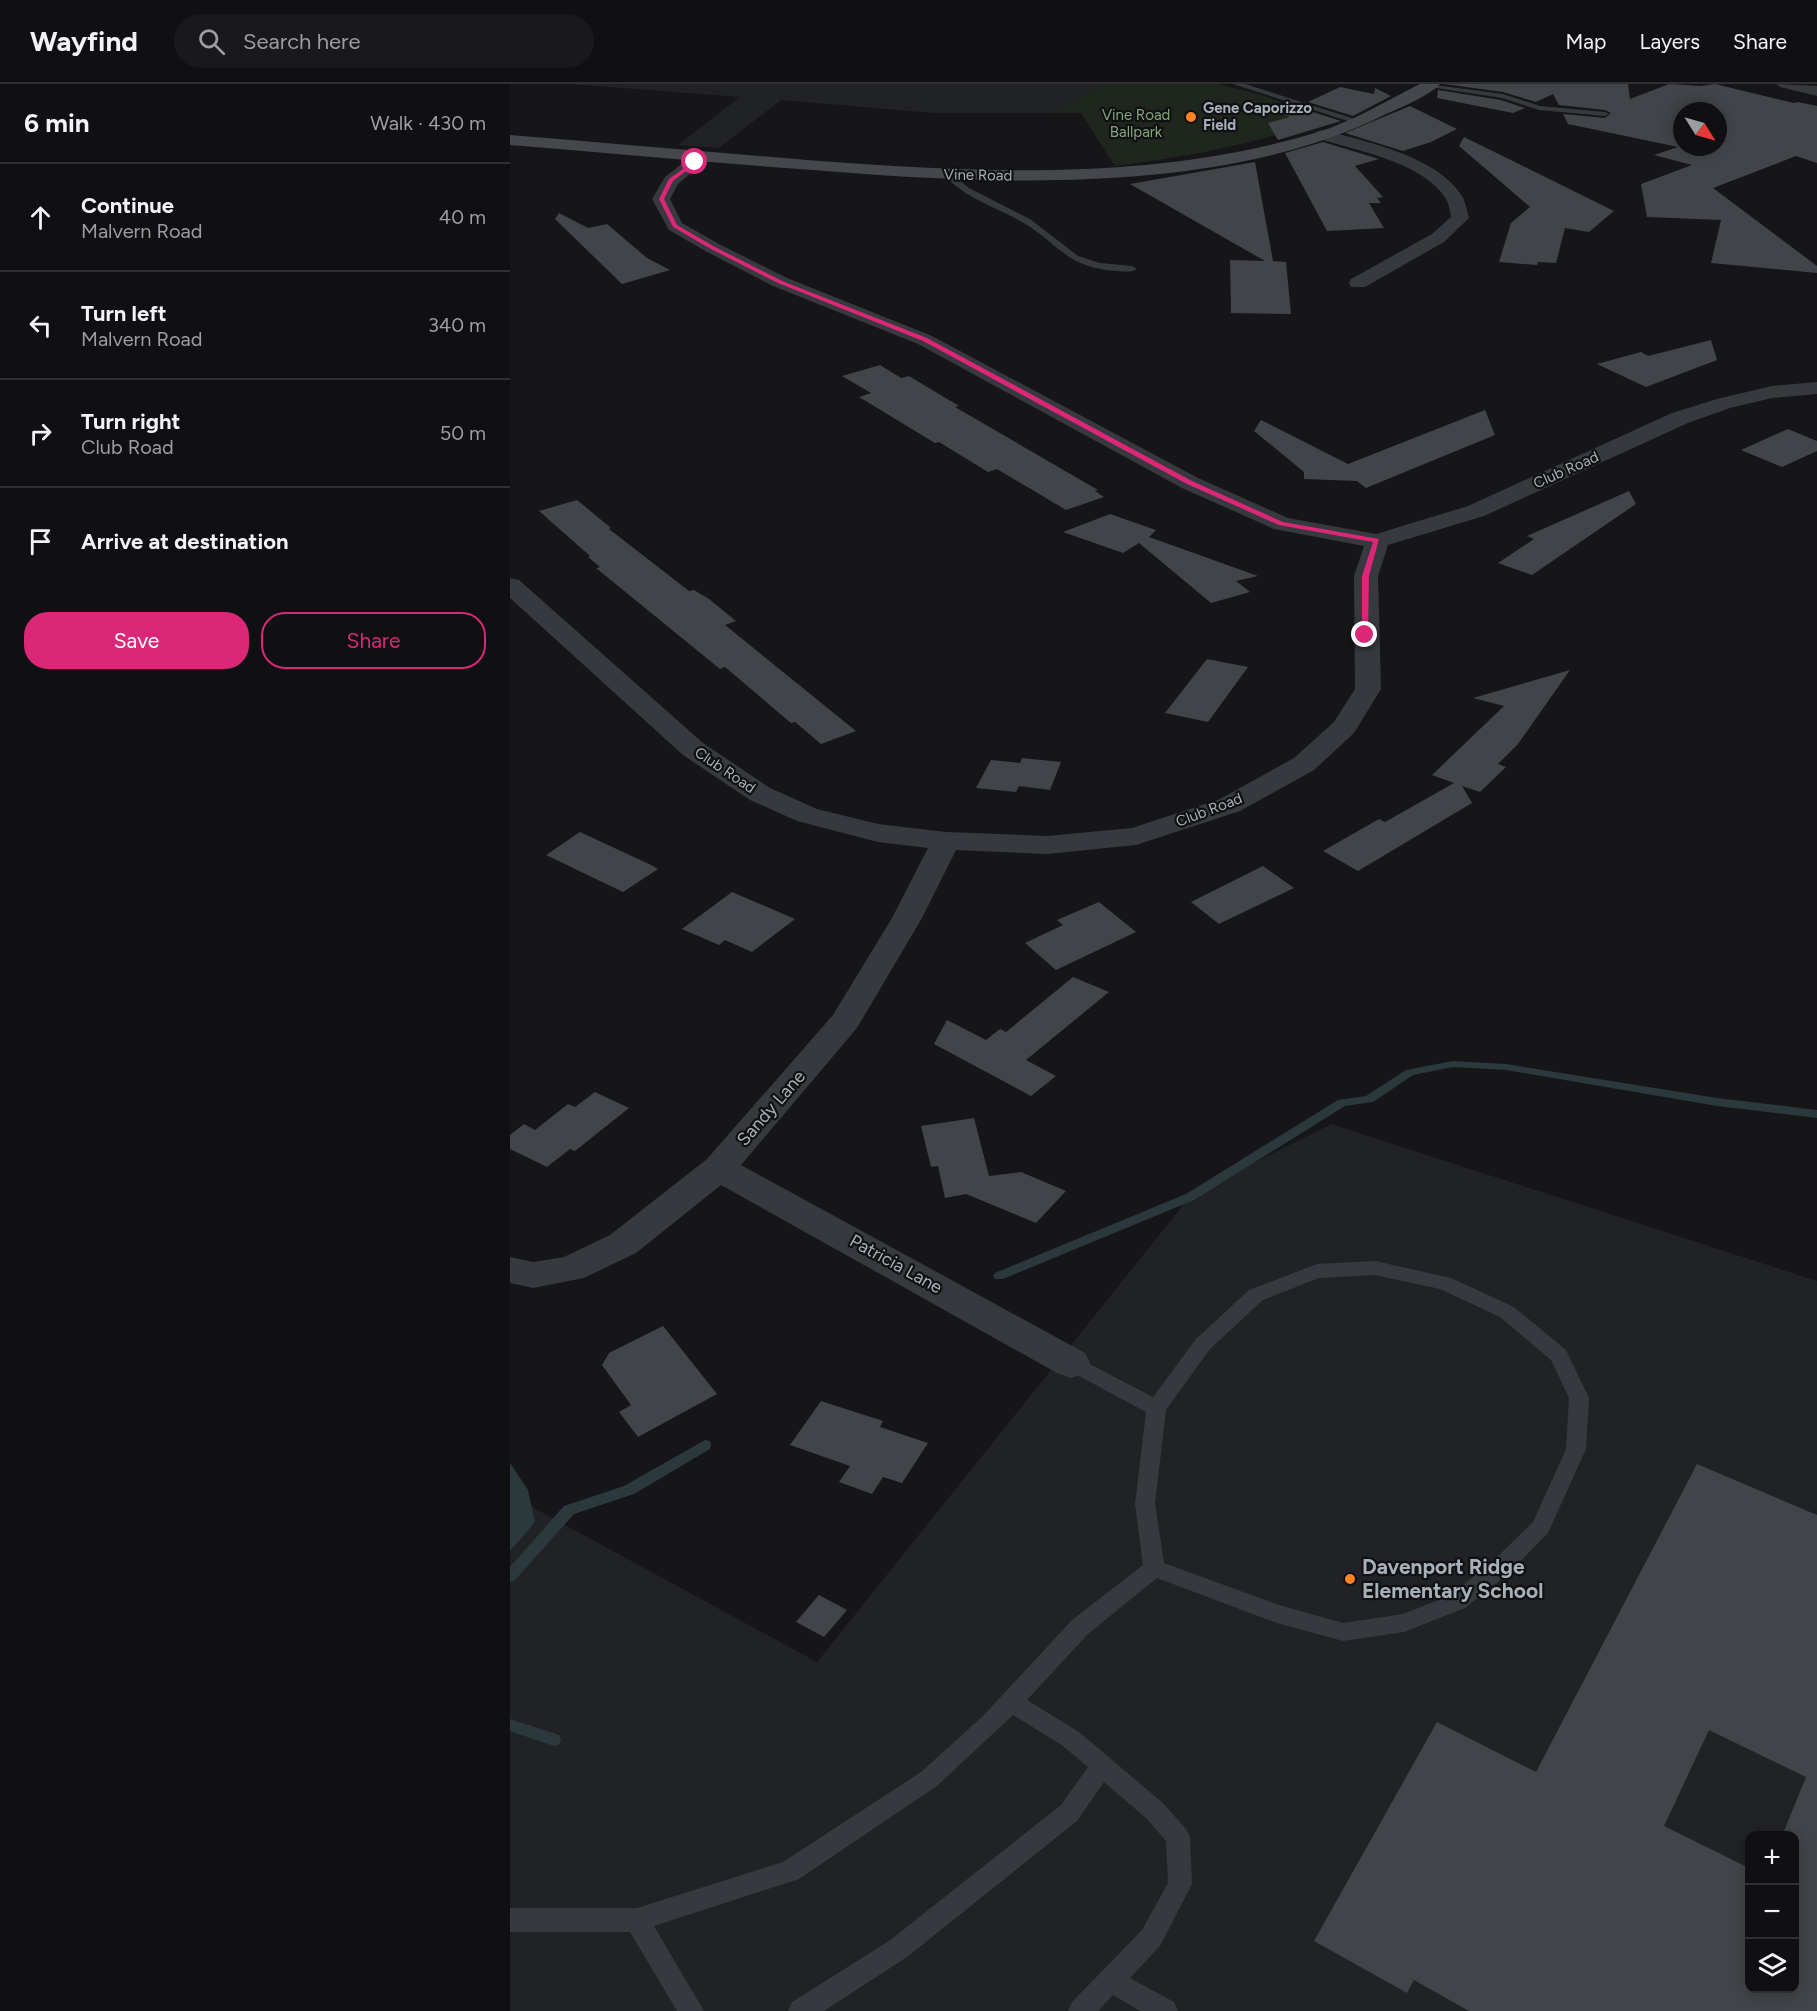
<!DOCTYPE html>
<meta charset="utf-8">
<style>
:root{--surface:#101012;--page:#19191b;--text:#f1f3f6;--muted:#9c9d9f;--line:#303032;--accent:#db2777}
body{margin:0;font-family:Figtree,sans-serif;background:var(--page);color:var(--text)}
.controls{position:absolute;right:18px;bottom:18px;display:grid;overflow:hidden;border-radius:12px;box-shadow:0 3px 15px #0003}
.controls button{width:54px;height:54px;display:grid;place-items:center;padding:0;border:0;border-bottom:2px solid var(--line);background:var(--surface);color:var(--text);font:30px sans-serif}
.compass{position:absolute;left:1163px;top:18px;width:54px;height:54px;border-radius:50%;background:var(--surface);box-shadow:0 3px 15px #0003;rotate:127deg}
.stop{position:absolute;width:18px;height:18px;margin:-14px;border:4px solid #db2777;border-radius:50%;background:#fff}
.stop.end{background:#db2777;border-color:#fff;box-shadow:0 2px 6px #0008}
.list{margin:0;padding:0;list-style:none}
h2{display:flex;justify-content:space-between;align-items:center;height:78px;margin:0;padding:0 24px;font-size:26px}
h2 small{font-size:20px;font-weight:400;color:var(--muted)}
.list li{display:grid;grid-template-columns:39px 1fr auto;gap:18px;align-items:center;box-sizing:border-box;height:108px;padding:0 24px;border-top:2px solid var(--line)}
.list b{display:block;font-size:22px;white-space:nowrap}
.list p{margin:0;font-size:20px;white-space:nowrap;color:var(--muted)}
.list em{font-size:20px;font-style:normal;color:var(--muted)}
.actions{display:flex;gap:12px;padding:18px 24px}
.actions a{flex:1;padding:14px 0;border:2px solid var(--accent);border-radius:24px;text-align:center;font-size:21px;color:var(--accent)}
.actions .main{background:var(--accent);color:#fff}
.icon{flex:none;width:33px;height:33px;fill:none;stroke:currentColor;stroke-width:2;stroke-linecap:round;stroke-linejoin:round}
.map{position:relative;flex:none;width:1307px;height:1927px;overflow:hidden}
header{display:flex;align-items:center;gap:36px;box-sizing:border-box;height:84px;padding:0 30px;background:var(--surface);border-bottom:2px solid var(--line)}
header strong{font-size:28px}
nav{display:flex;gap:33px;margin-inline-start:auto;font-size:21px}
.search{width:420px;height:54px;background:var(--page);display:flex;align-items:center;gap:15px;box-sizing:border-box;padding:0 21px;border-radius:33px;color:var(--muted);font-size:22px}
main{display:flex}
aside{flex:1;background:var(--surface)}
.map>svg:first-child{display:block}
.built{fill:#212225;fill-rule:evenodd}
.green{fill:#1e261d}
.water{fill:#2b393d}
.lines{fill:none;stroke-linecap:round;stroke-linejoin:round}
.stream{fill:#2b393d;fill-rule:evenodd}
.building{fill:#414448;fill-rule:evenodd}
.lane{fill:#36393d;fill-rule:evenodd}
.street{fill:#36393d;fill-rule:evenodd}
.secondary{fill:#44484d;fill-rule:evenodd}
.route{fill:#db2777}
.poi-dot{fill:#ff8326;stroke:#111113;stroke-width:2}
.labels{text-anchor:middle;stroke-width:4.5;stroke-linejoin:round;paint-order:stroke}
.far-poi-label{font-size:15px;font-weight:bold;fill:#a6b0b9;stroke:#111113;text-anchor:start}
.far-park-label{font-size:15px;fill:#83a57c;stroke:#111113}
.far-street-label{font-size:15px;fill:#a6b0b9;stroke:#111113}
.street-label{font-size:18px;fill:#a6b0b9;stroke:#111113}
.near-poi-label{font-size:21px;font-weight:bold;fill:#a6b0b9;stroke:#111113;text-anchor:start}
</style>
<header>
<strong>Wayfind</strong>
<div class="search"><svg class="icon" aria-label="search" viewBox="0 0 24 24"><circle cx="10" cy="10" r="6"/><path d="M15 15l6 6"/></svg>Search here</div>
<nav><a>Map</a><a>Layers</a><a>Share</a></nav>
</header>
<main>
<aside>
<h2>6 min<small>Walk · 430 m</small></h2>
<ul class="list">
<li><svg class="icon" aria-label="ahead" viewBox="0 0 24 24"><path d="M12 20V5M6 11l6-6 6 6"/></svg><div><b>Continue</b><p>Malvern Road</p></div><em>40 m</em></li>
<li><svg class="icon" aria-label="left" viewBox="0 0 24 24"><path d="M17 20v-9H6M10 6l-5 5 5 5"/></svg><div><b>Turn left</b><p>Malvern Road</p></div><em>340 m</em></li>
<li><svg class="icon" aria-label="right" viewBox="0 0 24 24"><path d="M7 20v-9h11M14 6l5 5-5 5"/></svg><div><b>Turn right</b><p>Club Road</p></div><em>50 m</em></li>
<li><svg class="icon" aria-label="arrive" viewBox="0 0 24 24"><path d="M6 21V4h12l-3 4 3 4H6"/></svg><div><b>Arrive at destination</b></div></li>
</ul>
<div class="actions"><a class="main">Save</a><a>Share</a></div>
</aside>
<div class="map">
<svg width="1307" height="1927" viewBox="0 0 1307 1927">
<rect width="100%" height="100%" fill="#161618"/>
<g class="built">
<path d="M60,0H707L748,10L702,67L605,82L571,29H424L271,16L209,64L168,61L230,13Z"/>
<path d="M821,1040L1307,1197V1927H0V1411L307,1578L682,1110ZM1240,1752H1284V1904H1240Z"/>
</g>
<path class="green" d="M605,0H707L748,10L821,34C749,59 681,72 605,82L571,29H541L584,6Z"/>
<path class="water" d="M0,1379L18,1406L25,1438L0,1467Z"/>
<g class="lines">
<g class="stream">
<path d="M943,977L996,980L1207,1014L1307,1026V1034L1207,1022L996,986L943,983L903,991L863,1018L835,1022L684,1116L493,1195H485L483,1192L485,1189L676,1110L828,1016L856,1012L896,986Z"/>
<path d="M195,1356L200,1357L201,1361L200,1365L124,1410L64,1430L5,1496L0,1498V1483L54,1422L114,1402Z"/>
<path d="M0,1635L49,1651L51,1656L49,1661L44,1662L0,1647Z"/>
</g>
</g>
<g class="building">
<path d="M934,0H1118L1120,15L1159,0L1191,2L1205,0L1284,19L1288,18L1307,22V79L1286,72L1203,104L1307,182V189L1201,179L1211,136L1137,133L1131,100L1182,81L1144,71L1168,63L1058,40L1053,30L1095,34L1101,29L1095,26L1049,21L1043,10L1026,18L993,8ZM1172,27H1208V63H1172Z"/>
<path d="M830,3L864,10L865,4L881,12L843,32L798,18Z"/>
<path d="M928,6L991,16L1015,24L1003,29L927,14Z"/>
<path d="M900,22L947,45L921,58L893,67L835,49Z"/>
<path d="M787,23L831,37L768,56L758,39L780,33L771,30Z"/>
<path d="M954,53L1104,127L1079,148L1055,144L1046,179L1028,178L1027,181L989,178L1001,139L1020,123L949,62Z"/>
<path d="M813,58L869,75L845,82L873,113L867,114L871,119H859L874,144L817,147L775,69Z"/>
<path d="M745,78L763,177L776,178L781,230L721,229L720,176L755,177L620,100Z"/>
<path d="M49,129L78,144L97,140L137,174L160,186L112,200L45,135Z"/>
<path d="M1201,256L1207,276L1136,303L1087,280L1131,268L1138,272Z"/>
<path d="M370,281L391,294L399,292L449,322L445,323L588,406L585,407L594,413L556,426L487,385L478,388L429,358L425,359L349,313L361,309L332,292Z"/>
<path d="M975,326L985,351L856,404L847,397L794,395V388L744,347L751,336L838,380Z"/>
<path d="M1278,345L1307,357V367L1272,383L1231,366Z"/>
<path d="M1119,407L1126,420L1022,491L988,479L1024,455L1017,452Z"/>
<path d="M67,416L101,444L99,445L179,507L184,506L199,515L226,537L215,541L346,647L311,660L285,638L281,639L215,583L210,585L86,484L90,483L78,473L80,472L29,427Z"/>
<path d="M600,430L646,446L639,453L748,492L726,497L740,508L701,519L629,459L613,469L553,448Z"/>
<path d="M697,575L738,583L698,638L655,629Z"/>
<path d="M1060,586L1008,660L988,680L996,683L970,708L952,702L962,719L848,787L813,767L869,735L875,738L944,699L922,691L994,622L963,614Z"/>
<path d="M512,674L551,678L540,706L509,702L506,708L466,704L481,676L510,679Z"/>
<path d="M70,748L139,780L148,785L113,808L36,771Z"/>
<path d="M753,782L784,804L709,840L681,818Z"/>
<path d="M222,808L285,835L242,868L215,856L209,861L172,845Z"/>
<path d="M589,818L626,848L546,886L515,859L553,841L547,836Z"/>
<path d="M563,893L599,908L516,976L546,992L521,1012L424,960L437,936L476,956L490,945L496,948Z"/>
<path d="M85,1008L119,1024L65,1067L60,1065L37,1083L0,1065V1051L14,1040L25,1046L58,1020L65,1023Z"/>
<path d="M464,1034L479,1092L511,1088L556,1107L526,1139L456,1110L435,1114L428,1082L421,1083L411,1042Z"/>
<path d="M153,1242L207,1310L128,1353L109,1328L121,1321L92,1281L99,1269Z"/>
<path d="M311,1317L373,1337L370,1343L418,1359L392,1399L373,1393L362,1410L329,1398L340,1382L280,1361Z"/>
<path d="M1187,1380L1307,1431V1927H959L904,1896L897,1909L804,1857L927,1638L1026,1688ZM1199,1646L1296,1693L1272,1752H1284V1905H1239V1784L1154,1742Z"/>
<path d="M309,1511L337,1526L314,1553L286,1538Z"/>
</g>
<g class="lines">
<g class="lane">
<path d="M723,0H735L851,37L844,39Z"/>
<path d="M917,0L993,10L1030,22L1095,28L1099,30L1095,32L1029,26L992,14L920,3Z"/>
<path d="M439,88L459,104L520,135L568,172L590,179L622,182L627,185C621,189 612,187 605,187C553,182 550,160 512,138C486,123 457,115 436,93L435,91Z"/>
<path d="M865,1177L941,1194L1004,1223L1056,1266L1079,1314L1076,1365L1038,1449L998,1490L955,1524L894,1548L833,1557L767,1539L647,1494L578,1550L517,1616L569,1648L653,1719L676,1745L680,1753L682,1800L650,1862L620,1894L664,1918L668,1927H630L603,1911L588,1927H558L562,1918L632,1846L658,1799L656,1757L637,1735L594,1698L567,1737L397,1873L314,1927H278L282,1918L379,1857L551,1721L578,1683L553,1662L503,1631L427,1702L289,1795L144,1842L194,1927H167L120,1848H0V1824H127L273,1778L411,1688L473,1632L562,1536L633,1481L625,1420L636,1328L554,1284L551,1279L554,1274L561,1272L568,1274L643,1313L686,1255L739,1206L807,1180ZM865,1191L930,1205L990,1233L1041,1276L1059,1314L1056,1365L1023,1438L982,1478L939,1512L893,1530L833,1539L769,1521L654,1479L645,1420L656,1326L700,1265L753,1216L809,1194Z"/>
</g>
<g class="street">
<path d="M1267,0L1307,2V12L1270,3Z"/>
<path d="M812,46C855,57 927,72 952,112C956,119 957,127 959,134L934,158L855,203H841L839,199L841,195L922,150L941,133C940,127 939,120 936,115C914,78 844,66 806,54L804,51L806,48Z"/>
<path d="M193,67L201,72L168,100L160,115L172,139L209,160L277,194L422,252L688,394L778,434L866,450L958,422L1162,329L1207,315L1262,302L1307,298V310L1262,314L1220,324L1178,339L974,432L878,461L868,492L871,605L844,649L804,686L730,727L626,761L537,770L446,766L412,834L347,944L231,1081L575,1269L580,1279L575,1289L561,1294L547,1289L211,1101L126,1169L74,1194L23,1204L0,1199V1173L23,1178L54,1173L100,1151L197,1075L323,931L382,834L418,764L368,758L287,737L240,716L173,671L0,514V494L9,496L193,659L260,704L307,725L368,740L436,748L537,752L622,744L710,715L784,674L824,638L845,605L844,492L854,462L764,445L672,404L408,260L263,202L197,168L159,146L142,115L155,93L187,68Z"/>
</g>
<path class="secondary" d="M910,0H930C920,12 887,25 872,32C705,114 471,100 290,85C193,78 97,69 0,61V51C99,59 198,68 297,76C465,89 641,98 805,49C842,38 876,17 910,0Z"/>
</g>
<path class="route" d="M184,77L188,78L163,97L154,115L167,141L205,163L272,197L417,254L682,397L773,438L869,455L859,492L858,552L852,551V492L863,458L769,441L677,400L413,257L268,199L201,165L163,143L149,115L159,95Z"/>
<g class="poi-dot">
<circle cx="681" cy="33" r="6"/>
<circle cx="840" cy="1495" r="6"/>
</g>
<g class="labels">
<g class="far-poi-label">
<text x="693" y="29">Gene Caporizzo<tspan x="693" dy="17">Field</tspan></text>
</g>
<g class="far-park-label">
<text x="626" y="36">Vine Road<tspan x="626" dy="17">Ballpark</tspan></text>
</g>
<g class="far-street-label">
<text transform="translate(468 91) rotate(1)" y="5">Vine Road</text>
<text transform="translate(1056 386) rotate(-24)" y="5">Club Road</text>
<text transform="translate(215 686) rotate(34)" y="5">Club Road</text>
<text transform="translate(699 726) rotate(-21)" y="5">Club Road</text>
</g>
<g class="street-label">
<text transform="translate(261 1024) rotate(-49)" y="6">Sandy Lane</text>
<text transform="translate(386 1180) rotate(29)" y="6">Patricia Lane</text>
</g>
<g class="near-poi-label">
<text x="852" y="1490">Davenport Ridge<tspan x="852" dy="24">Elementary School</tspan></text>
</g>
</g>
</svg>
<div class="controls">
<button>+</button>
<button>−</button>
<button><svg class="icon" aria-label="layers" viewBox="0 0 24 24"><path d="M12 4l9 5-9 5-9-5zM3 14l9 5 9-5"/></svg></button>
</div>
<svg class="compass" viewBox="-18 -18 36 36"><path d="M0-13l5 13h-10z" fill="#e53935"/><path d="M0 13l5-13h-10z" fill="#9c9d9f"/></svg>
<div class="stop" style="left:185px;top:78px"></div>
<div class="stop end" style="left:855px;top:551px"></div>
</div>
</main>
